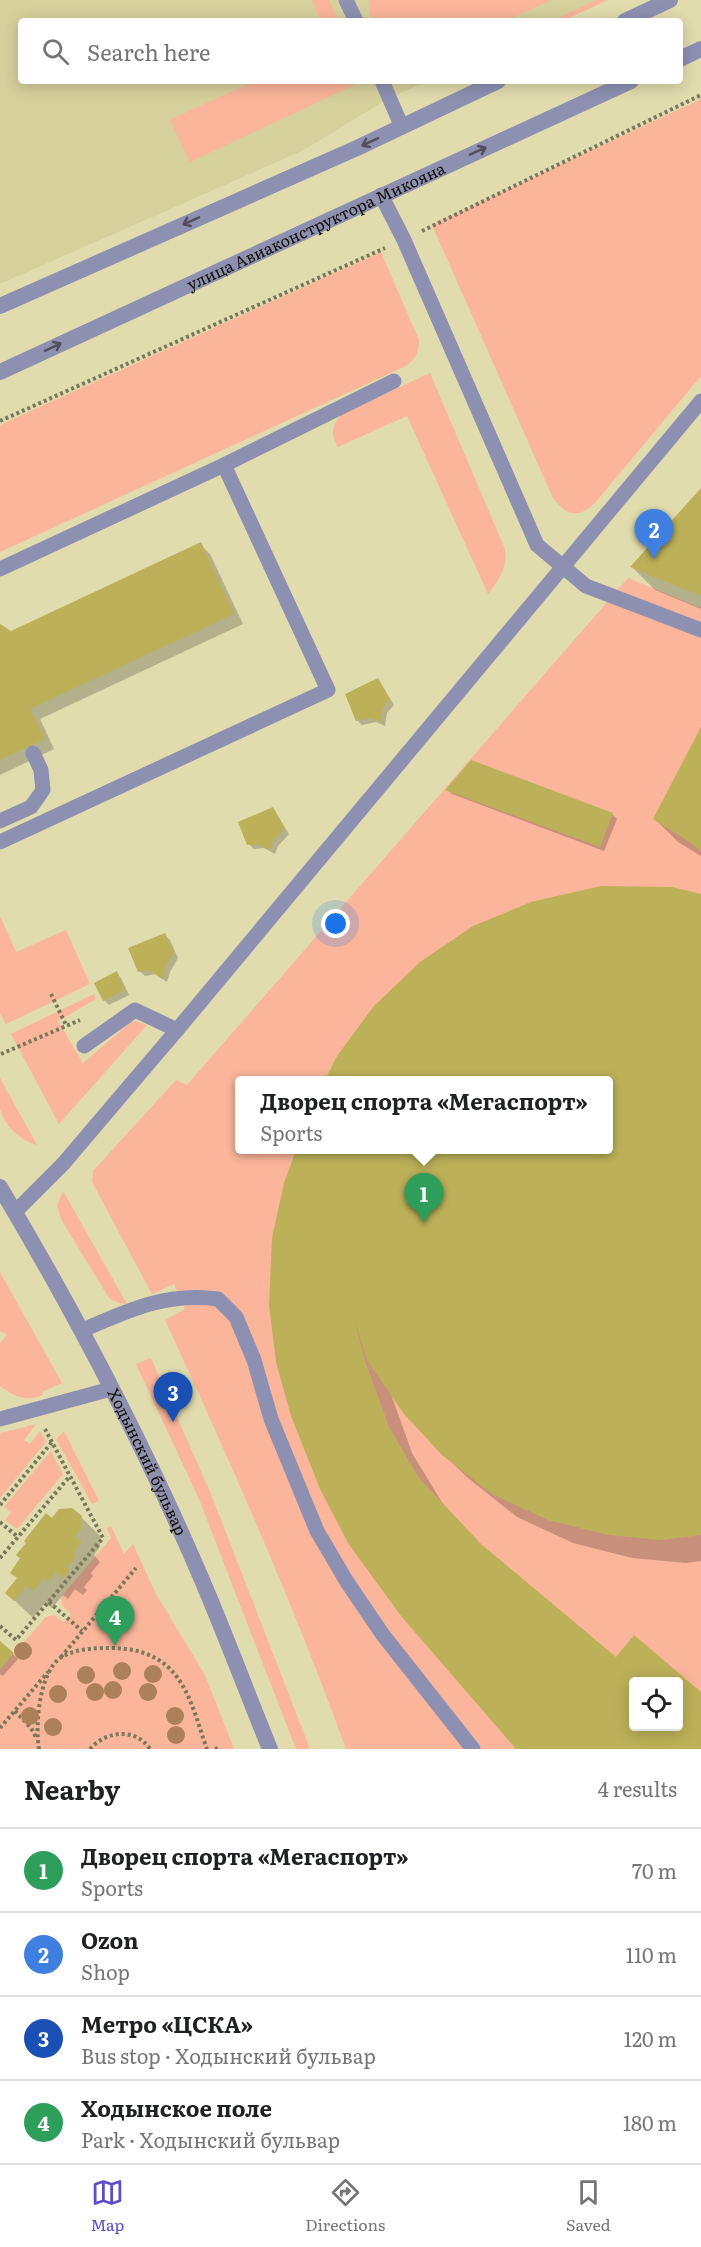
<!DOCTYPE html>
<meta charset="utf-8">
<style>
:root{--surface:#fff;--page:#f6f6f6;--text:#202124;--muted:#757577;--line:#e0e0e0;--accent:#5a4ec6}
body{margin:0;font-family:Literata,serif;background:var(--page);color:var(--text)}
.controls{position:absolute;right:18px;bottom:18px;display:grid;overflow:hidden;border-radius:6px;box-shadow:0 3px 15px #0003}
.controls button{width:54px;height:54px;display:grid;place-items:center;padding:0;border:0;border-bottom:2px solid var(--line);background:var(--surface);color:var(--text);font:30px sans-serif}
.you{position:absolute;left:336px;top:924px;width:21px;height:21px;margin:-15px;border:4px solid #fff;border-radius:50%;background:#1a73e8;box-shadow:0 0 0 9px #1a73e833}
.badge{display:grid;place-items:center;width:39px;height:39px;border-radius:50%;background:var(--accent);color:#fff;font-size:20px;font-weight:700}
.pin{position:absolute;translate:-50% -50px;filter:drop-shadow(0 2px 3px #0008)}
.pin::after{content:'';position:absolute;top:32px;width:21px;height:18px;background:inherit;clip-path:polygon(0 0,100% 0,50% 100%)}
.popup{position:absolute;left:235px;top:1076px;width:378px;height:78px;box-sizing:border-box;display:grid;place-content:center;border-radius:6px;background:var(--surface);filter:drop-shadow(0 2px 4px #0005);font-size:20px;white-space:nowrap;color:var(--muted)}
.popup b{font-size:22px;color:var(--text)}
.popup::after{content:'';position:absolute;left:50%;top:100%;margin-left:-12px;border:12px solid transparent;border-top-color:var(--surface)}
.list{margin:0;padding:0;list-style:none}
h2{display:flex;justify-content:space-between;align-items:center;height:78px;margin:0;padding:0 24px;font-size:26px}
h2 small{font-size:20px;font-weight:400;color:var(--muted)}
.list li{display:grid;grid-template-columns:39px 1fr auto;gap:18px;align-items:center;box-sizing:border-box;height:84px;padding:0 24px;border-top:2px solid var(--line)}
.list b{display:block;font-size:22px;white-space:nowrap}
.list p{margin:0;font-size:20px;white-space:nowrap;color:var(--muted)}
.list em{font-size:20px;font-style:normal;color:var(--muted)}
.icon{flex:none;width:33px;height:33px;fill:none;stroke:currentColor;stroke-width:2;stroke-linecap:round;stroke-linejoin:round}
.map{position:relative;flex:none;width:701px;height:1749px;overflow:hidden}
.search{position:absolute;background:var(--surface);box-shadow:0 3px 15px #0003;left:18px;right:18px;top:18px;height:66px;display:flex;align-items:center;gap:15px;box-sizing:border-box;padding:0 21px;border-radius:6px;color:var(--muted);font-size:22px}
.sheet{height:414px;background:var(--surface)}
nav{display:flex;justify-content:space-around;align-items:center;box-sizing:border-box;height:84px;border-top:2px solid var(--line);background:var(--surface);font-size:16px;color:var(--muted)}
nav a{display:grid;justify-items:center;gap:3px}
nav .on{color:var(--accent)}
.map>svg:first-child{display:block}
.built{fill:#d6d09c}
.green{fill:#fab59a;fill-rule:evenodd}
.shadow{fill:#0003;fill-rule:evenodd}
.building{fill:#bcb158;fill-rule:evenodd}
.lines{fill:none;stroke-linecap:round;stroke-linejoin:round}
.path{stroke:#7b7759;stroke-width:4;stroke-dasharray:3 3;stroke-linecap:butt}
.service{stroke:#8e90b2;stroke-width:15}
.minor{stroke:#8e90b2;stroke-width:16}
.tertiary{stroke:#8e90b2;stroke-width:16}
.tree{fill:#ac8159}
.oneway{stroke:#504f5a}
.labels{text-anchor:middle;stroke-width:5;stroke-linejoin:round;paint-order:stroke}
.street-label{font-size:16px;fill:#110e01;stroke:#eee9bb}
</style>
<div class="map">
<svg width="701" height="1749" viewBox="0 0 701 1749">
<rect width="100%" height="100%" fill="#e1dcae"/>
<path class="built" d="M0,0H608L561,21H21V81H428L389,98L304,150L0,284Z"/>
<g class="green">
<path d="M312,0H329L338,21H321Z"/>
<path d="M370,0H551L505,21H373L369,12Z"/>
<path d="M597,0H608L561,21H551Z"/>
<path d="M254,81H363L190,162L170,120Z"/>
<path d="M701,99V376L595,503C578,519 567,516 553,498L432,225Z"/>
<path d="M381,252L419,340C419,353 416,358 406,366L0,552V425Z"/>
<path d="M430,373L505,549C508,568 499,579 488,594L407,416L338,447C330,433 332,427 341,414Z"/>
<path d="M628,578L701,608V1749H346C293,1603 230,1461 165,1320L185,1309L174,1284L152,1294L92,1182L93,1171L176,1080L187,1085ZM240,1080H608V1150H240ZM634,1682H678V1726H634Z"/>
<path d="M0,916L16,952L66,930L90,984L6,1024L0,1014Z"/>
<path d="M94,994L96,999L58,1021L83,1063L130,1023L135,1021L147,1025L59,1124L11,1034Z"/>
<path d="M0,1078L37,1145C20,1140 4,1126 0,1108C0,1099 0,1087 0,1078Z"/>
<path d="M63,1191L127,1304L119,1303L109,1298L62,1221L57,1206Z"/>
<path d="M0,1272L62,1383L42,1392L43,1395C25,1402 15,1397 0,1386V1343L7,1335L0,1331Z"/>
<path d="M151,1358L211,1494L310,1749H296L199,1499L136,1364Z"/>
<path d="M36,1424L24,1440L30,1444L40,1431L46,1442L0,1498V1433Z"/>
<path d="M64,1431L99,1501L92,1504L56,1439Z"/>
<path d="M51,1451L63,1474L17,1529L5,1520L11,1513L4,1507Z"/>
<path d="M111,1526L124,1554L133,1544L156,1594L205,1675L234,1749H0V1669L46,1617L54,1615L64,1622L71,1614L62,1605L61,1597L111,1538L107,1528Z"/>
</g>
<g class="shadow">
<path d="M701,490V609L655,590L632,567Z"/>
<path d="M200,544L210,554L243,624L40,719L54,749L0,775V626L11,633Z"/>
<path d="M378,680L394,705L387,713L385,726L376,722L362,725L357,720Z"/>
<path d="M701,730V856L678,842L655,819Z"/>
<path d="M448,790L612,814L617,819L604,851L452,794Z"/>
<path d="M273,809L289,834L278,846L275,854L264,848L254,849L249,844Z"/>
<path d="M701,896V1561L686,1563L632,1558L573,1543L517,1517L468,1478L443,1454L391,1394L412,1453L443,1504L487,1551L616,1659L634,1637L701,1694V1749H518L285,1183L297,1150H608V1080H326L338,1057ZM634,1682H678V1726H634Z"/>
<path d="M165,935L170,940L178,958L170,972L167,982L155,974L145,976L140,971Z"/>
<path d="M116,973L121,978L129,995L109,1005L104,1000Z"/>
<path d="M81,1517L100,1536V1547L94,1555L100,1562L91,1573L93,1576L84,1587L87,1590L83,1595L75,1589L68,1599L63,1595L52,1608L45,1603L33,1618L7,1593L18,1579L52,1520Z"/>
<path d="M0,1643L18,1659L3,1676L0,1674Z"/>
</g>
<g class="building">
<path d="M701,488V596L630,567Z"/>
<path d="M201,542L234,614L30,709L45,739L0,760V624L11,631Z"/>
<path d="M378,678L390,699L383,708L381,722L370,718L356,721L345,694Z"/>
<path d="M701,727V851L688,841L653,819Z"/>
<path d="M471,760L613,813L600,847L445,790Z"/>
<path d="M273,807L285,828L273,841L270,850L258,844L247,845L238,822Z"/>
<path d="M601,886L672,887L701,894V1535L661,1540L608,1535L548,1520L492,1494L442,1455L404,1414L367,1360L354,1318L365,1361L389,1427L419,1478L481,1544L616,1657L634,1635L701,1692V1749H516L401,1616L348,1543L320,1489L291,1416L276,1362L269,1305L272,1238L284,1183L296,1150H608V1080H325L337,1056L374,1006L420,962L473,926L531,902ZM634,1682H678V1726H634Z"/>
<path d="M165,933L174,952L166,966L162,979L149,970L138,972L128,948Z"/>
<path d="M117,971L125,990L103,1001L94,983Z"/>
<path d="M72,1508L82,1516V1528L75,1537L82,1542L73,1554L76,1556L67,1568L70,1570L63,1578L56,1572L49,1581L44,1578L33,1591L26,1586L14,1601L5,1593L17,1578L10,1573L20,1558L16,1555L26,1543L24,1541L46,1513L52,1518L59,1509Z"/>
<path d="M0,1641L14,1653L0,1669Z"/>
</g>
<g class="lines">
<g class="path">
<path d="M422,231L701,95"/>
<path d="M0,421L385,248"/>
<path d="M51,994L66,1025"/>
<path d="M1,1054L80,1020"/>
<path d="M0,1505L52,1442"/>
<path d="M0,1522L18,1537"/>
<path d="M0,1558L70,1476"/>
<path d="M49,1602L82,1631"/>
<path d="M0,1626L16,1640L103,1538L45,1429"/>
<path d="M61,1657L136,1568"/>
<path d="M15,1711L31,1728L37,1739"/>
<path d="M0,1728L48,1672"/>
<path d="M39,1749C35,1725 39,1674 60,1658C74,1649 93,1648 109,1648C131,1648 151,1652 168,1667C190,1687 197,1722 207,1749"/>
<path d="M90,1749C106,1731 135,1727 150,1749"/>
<path d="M215,1749L218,1748"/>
</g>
<g class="service">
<path d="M346,0L356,21"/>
<path d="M382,81L402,127"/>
<path d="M381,195L404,240L537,545L586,586L701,630"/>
<path d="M0,569L224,465L394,381"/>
<path d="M0,821L31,807L43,790L41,770L33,753"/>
<path d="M0,842L328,690L224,465"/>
<path d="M84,1046L135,1010L177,1030"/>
<path d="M15,1212L63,1164L177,1030L701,401"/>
<path d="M83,1330C129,1310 167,1292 218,1299L236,1317L254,1360L271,1419L317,1531L347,1582L383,1635L473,1749"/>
<path d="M0,1419L111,1389"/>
</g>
<path class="minor" id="s1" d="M0,1187C75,1313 144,1444 202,1580C226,1636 247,1693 270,1749"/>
<g class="tertiary">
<path d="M625,21L670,0"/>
<path d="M680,59L701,49"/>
<path d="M0,306L357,148L498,81"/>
<path id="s2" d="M0,372L631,81"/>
</g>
</g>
<g class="tree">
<circle cx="23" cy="1651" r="9"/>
<circle cx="122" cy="1671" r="9"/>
<circle cx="153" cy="1674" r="9"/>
<circle cx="86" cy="1675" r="9"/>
<circle cx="113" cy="1690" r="9"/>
<circle cx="95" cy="1692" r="9"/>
<circle cx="148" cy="1692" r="9"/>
<circle cx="58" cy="1694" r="9"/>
<circle cx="30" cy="1716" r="9"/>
<circle cx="175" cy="1716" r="9"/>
<circle cx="53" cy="1727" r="9"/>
<circle cx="176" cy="1735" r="9"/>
</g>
<defs><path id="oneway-shaft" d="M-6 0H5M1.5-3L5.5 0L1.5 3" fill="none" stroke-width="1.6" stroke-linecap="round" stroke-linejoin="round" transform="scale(1.5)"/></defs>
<g class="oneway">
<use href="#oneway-shaft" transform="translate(370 142) rotate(155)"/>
<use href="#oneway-shaft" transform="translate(478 151) rotate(-24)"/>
<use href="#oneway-shaft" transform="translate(191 221) rotate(156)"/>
<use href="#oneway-shaft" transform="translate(53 347) rotate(-25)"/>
</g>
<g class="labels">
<g class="street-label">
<text dy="6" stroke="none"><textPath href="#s2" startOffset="348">улица Авиаконструктора Микояна</textPath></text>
<text dy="6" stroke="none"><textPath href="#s1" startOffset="312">Ходынский бульвар</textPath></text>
</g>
</g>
</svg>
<div class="controls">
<button><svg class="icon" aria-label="locate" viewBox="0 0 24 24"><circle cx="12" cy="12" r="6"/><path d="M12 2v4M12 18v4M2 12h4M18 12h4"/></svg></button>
</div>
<div class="you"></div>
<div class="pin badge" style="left:424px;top:1223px;background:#2e9e5b">1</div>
<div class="popup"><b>Дворец спорта «Мегаспорт»</b>Sports</div>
<div class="pin badge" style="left:654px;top:559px;background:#3f7fe0">2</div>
<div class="pin badge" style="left:173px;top:1422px;background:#1a4fb4">3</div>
<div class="pin badge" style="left:115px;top:1646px;background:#2e9e5b">4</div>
<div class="search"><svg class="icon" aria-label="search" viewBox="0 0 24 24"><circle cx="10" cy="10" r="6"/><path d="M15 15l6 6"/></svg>Search here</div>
</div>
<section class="sheet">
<h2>Nearby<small>4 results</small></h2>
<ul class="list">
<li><span class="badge" style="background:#2e9e5b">1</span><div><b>Дворец спорта «Мегаспорт»</b><p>Sports</p></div><em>70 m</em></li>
<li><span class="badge" style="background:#3f7fe0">2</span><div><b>Ozon</b><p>Shop</p></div><em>110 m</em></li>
<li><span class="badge" style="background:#1a4fb4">3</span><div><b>Метро «ЦСКА»</b><p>Bus stop · Ходынский бульвар</p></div><em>120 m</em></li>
<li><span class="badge" style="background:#2e9e5b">4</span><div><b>Ходынское поле</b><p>Park · Ходынский бульвар</p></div><em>180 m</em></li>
</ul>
</section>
<nav>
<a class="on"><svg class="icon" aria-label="map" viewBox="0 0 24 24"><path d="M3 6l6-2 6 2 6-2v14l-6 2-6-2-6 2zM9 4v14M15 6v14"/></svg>Map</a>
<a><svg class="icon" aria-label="directions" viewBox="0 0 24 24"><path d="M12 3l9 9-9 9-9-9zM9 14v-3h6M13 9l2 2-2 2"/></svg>Directions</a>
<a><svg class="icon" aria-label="saved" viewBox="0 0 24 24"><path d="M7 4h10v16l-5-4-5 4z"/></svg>Saved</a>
</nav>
